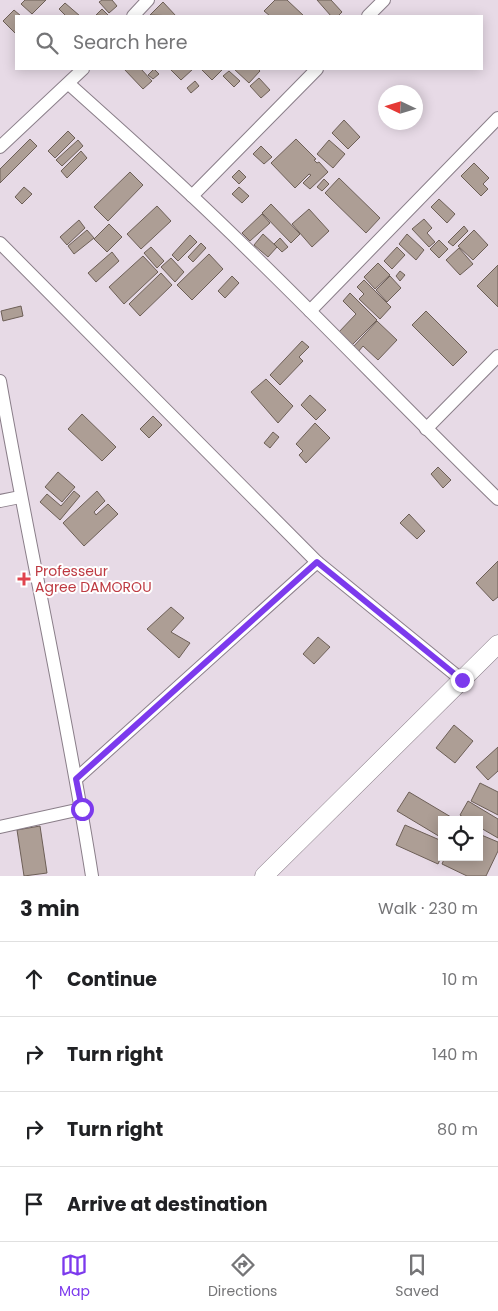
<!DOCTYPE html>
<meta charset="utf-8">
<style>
:root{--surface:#fff;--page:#f2f2f2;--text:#202124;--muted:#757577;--line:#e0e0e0;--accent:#7c3aed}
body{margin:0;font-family:Poppins,sans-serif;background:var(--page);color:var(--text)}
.controls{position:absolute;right:15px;bottom:15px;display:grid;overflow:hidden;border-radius:0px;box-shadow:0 2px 12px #0003}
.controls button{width:45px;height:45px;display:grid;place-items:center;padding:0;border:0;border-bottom:1px solid var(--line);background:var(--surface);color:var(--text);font:25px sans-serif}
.compass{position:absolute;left:378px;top:85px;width:45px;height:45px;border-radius:50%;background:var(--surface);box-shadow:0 2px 12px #0003;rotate:274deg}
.stop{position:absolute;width:15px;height:15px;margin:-11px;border:4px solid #7c3aed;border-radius:50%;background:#fff}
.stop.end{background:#7c3aed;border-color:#fff;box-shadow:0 1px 5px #0008}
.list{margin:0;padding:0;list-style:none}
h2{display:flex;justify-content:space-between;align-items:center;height:65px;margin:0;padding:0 20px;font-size:21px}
h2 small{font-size:16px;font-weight:400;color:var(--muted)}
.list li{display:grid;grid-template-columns:32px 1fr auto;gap:15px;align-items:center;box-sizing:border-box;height:75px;padding:0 20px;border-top:1px solid var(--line)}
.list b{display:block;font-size:19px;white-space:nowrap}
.list em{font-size:16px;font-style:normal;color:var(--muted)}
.icon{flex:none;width:28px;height:28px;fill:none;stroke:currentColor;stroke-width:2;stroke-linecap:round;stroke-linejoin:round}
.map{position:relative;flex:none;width:498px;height:876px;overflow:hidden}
.search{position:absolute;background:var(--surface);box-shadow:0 2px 12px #0003;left:15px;right:15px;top:15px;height:55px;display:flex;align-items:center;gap:12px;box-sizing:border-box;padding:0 18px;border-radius:0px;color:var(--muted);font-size:19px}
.sheet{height:365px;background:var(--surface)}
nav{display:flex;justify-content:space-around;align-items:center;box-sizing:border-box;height:70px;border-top:1px solid var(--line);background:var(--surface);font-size:14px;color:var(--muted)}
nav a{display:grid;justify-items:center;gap:2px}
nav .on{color:var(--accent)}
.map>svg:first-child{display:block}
.building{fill:#ad9e95;stroke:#6d5f57}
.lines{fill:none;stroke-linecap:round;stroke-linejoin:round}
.street-casing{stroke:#8a7e89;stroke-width:14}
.secondary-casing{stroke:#8a7e89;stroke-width:19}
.street{stroke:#fff;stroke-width:12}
.secondary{stroke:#fff;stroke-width:18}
.route{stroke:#7c3aed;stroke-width:6}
.health-dot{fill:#e0444e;stroke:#fff;stroke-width:2}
.labels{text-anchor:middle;stroke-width:4;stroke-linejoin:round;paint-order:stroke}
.health-label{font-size:14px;fill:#be3a42;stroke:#fff;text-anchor:start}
</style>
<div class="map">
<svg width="498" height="876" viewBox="0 0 498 876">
<rect width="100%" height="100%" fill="#e7dae6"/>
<g class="building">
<path d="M25,0H46L32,14L21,4Z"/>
<path d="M102,0H112L117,6L109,13L99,2Z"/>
<path d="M275,0H287L304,16H270L264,11Z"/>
<path d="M317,0H331L342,12L338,16H331Z"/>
<path d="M163,2L176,16L150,15Z"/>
<path d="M65,3L80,16H66L59,9Z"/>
<path d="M102,9L108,15L107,16L96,15Z"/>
<path d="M14,10L21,16H16V34L3,21Z"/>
<path d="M124,69H141L152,81L143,89Z"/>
<path d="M154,69L159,74L153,79L148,75Z"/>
<path d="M170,69H193L181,80Z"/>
<path d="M201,69H223L212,80Z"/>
<path d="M234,69H258L260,71L249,83Z"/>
<path d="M229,71L240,81L234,87L223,76Z"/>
<path d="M259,78L270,90L261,98L250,86Z"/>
<path d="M195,81L199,86L191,93L187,88Z"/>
<path d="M344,120L360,137L348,149L332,133Z"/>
<path d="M68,131L75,138L55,158L48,151Z"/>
<path d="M30,139L37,146L0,183V169Z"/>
<path d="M296,139L316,159L314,160L317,163L319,162L328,172L310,189L303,183L311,175L309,174L295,188L271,163Z"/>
<path d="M78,140L83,146L62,166L56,160Z"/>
<path d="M329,140L345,154L333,168L317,154Z"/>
<path d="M261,146L272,157L264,164L253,154Z"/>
<path d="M81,151L87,158L67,178L61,171Z"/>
<path d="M474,163L489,178L483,184L488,189L481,196L461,176Z"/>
<path d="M239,170L246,177L239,184L232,177Z"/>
<path d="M130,172L143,185L108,221L94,207Z"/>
<path d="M339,178L380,218L366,233L325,193Z"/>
<path d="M324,179L329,184L322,191L317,187Z"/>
<path d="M24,187L32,194L22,204L15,197Z"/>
<path d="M239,187L249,196L242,203L232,194Z"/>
<path d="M439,199L455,214L447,223L431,207Z"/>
<path d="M271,204L300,234L291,243L262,213Z"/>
<path d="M157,206L171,221L141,249L127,234Z"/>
<path d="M309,209L329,231L312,247L292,224Z"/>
<path d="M262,214L270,223L250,241L242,233Z"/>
<path d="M424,219L432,228L427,233L435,242L429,247L412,229Z"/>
<path d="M79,220L85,228L67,245L60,237Z"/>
<path d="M109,224L122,237L107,252L94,239Z"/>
<path d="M464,226L468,231L453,246L448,242Z"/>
<path d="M87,230L94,238L74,254L68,246Z"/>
<path d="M474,230L488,245L473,260L458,246Z"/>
<path d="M263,234L277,247L268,257L254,245Z"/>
<path d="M407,234L424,250L416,260L399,244Z"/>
<path d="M190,235L197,242L178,261L172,255Z"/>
<path d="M280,238L288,247L282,252L274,244Z"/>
<path d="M439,240L448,249L439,258L430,249Z"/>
<path d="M201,243L206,248L193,262L188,257Z"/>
<path d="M151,247L164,261L157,268L144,253Z"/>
<path d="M397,247L405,255L392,269L384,261Z"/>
<path d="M459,248L473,264L460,275L446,260Z"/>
<path d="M112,252L119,261L96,282L88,273Z"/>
<path d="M209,254L223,269L192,300L177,285Z"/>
<path d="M143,256L158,272L124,304L109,287Z"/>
<path d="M171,258L184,272L175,282L161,267Z"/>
<path d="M378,263L390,275L375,289L364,277Z"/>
<path d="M498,265V307L477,286Z"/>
<path d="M400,271L405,275L400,281L396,276Z"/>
<path d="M161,273L172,285L140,316L129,304Z"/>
<path d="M232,276L239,283L225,298L218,291Z"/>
<path d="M390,276L401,288L387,302L376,290Z"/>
<path d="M364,280L391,307L380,319L359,299L364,294L357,287Z"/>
<path d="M350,293L377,320L351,346L338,333L356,314L343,301Z"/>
<path d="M21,306L23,316L3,321L1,311Z"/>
<path d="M426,311L467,352L453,366L412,325Z"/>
<path d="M377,321L397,340L378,360L363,346L358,352L353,347Z"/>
<path d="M302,341L309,347L299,357L303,361L280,385L270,375Z"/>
<path d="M266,379L293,406L278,423L251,392Z"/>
<path d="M310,395L326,410L316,420L301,405Z"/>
<path d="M82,414L116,447L102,461L68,429Z"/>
<path d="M153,416L162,425L149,438L140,429Z"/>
<path d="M315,423L330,438L306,463L299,455L303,451L296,444Z"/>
<path d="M273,432L279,437L270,448L264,443Z"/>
<path d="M438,467L451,480L443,488L431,474Z"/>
<path d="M58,472L75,487L62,502L45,487Z"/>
<path d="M74,491L80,496L60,520L40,502L47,494L61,506Z"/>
<path d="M97,491L105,501L94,512L96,515L108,504L118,514L84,546L63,523Z"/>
<path d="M409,514L425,531L417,539L400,523Z"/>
<path d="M498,561V597L493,601L476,583Z"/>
<path d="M171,607L184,618L171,632L190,643L179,658L147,629Z"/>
<path d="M318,637L330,647L314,664L303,654Z"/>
<path d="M454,725L473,741L455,763L436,748Z"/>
<path d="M498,747V771L488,780L476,767Z"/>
<path d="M480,783L498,792V815L471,801Z"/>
<path d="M409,792L456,820H442V838L397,811Z"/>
<path d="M468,801L498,819V838L479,827V820H467L460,815Z"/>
<path d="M405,825L442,841V855L438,864L396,845Z"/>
<path d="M40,826L47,873L24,876L17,830Z"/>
<path d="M479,834L498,842V851L486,876H467L442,864L445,857H479Z"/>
</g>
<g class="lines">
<defs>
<g id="street">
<path d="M133,16L148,0"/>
<path d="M368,16L384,0"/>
<path d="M69,84C110,121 152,158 192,196C297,294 395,399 498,499"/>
<path d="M0,147L83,69"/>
<path d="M192,196L317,69"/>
<path d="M0,243L317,562L462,680"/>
<path d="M310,311L498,118"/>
<path d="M0,381C29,547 66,710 92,876"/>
<path d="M426,429L498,356"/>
<path d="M0,501L20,497"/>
<path d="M76,779L317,562"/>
<path d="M0,827L81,809"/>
</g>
<path id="secondary" d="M264,876L498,644"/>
</defs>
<use href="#street" class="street-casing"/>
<use href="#secondary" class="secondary-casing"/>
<use href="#street" class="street"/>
<use href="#secondary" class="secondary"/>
</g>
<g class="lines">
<path class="route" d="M82,809L76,779L317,562L462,680"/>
</g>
<path class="health-dot" d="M21.5 571.5h5v5h5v5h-5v5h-5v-5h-5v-5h5z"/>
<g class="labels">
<g class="health-label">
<text x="35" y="576">Professeur<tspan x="35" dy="16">Agree DAMOROU</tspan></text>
</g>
</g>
</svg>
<div class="controls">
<button><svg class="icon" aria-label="locate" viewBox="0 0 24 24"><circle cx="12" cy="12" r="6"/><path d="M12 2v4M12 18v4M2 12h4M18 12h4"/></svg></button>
</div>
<svg class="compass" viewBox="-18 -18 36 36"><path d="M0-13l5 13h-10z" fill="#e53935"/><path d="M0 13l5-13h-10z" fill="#757577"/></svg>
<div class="stop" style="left:82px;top:809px"></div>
<div class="stop end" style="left:462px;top:680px"></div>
<div class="search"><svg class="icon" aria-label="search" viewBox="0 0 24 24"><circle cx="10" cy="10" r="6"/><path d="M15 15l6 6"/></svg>Search here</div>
</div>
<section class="sheet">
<h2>3 min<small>Walk · 230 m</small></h2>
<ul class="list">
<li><svg class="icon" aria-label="ahead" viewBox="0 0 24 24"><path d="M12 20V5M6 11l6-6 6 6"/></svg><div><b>Continue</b></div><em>10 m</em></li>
<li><svg class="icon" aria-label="right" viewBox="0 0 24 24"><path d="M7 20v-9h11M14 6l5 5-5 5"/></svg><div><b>Turn right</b></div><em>140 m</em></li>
<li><svg class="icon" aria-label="right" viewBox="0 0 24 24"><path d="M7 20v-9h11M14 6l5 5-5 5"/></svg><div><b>Turn right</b></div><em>80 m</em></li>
<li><svg class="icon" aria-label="arrive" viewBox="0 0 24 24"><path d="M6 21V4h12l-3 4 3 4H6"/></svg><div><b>Arrive at destination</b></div></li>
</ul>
</section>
<nav>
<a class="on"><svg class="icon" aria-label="map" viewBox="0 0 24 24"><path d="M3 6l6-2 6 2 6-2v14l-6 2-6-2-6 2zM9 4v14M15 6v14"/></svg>Map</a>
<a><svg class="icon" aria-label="directions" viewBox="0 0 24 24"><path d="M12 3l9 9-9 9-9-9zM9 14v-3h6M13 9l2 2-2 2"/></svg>Directions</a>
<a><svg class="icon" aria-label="saved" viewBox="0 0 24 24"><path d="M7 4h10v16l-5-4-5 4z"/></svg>Saved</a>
</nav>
